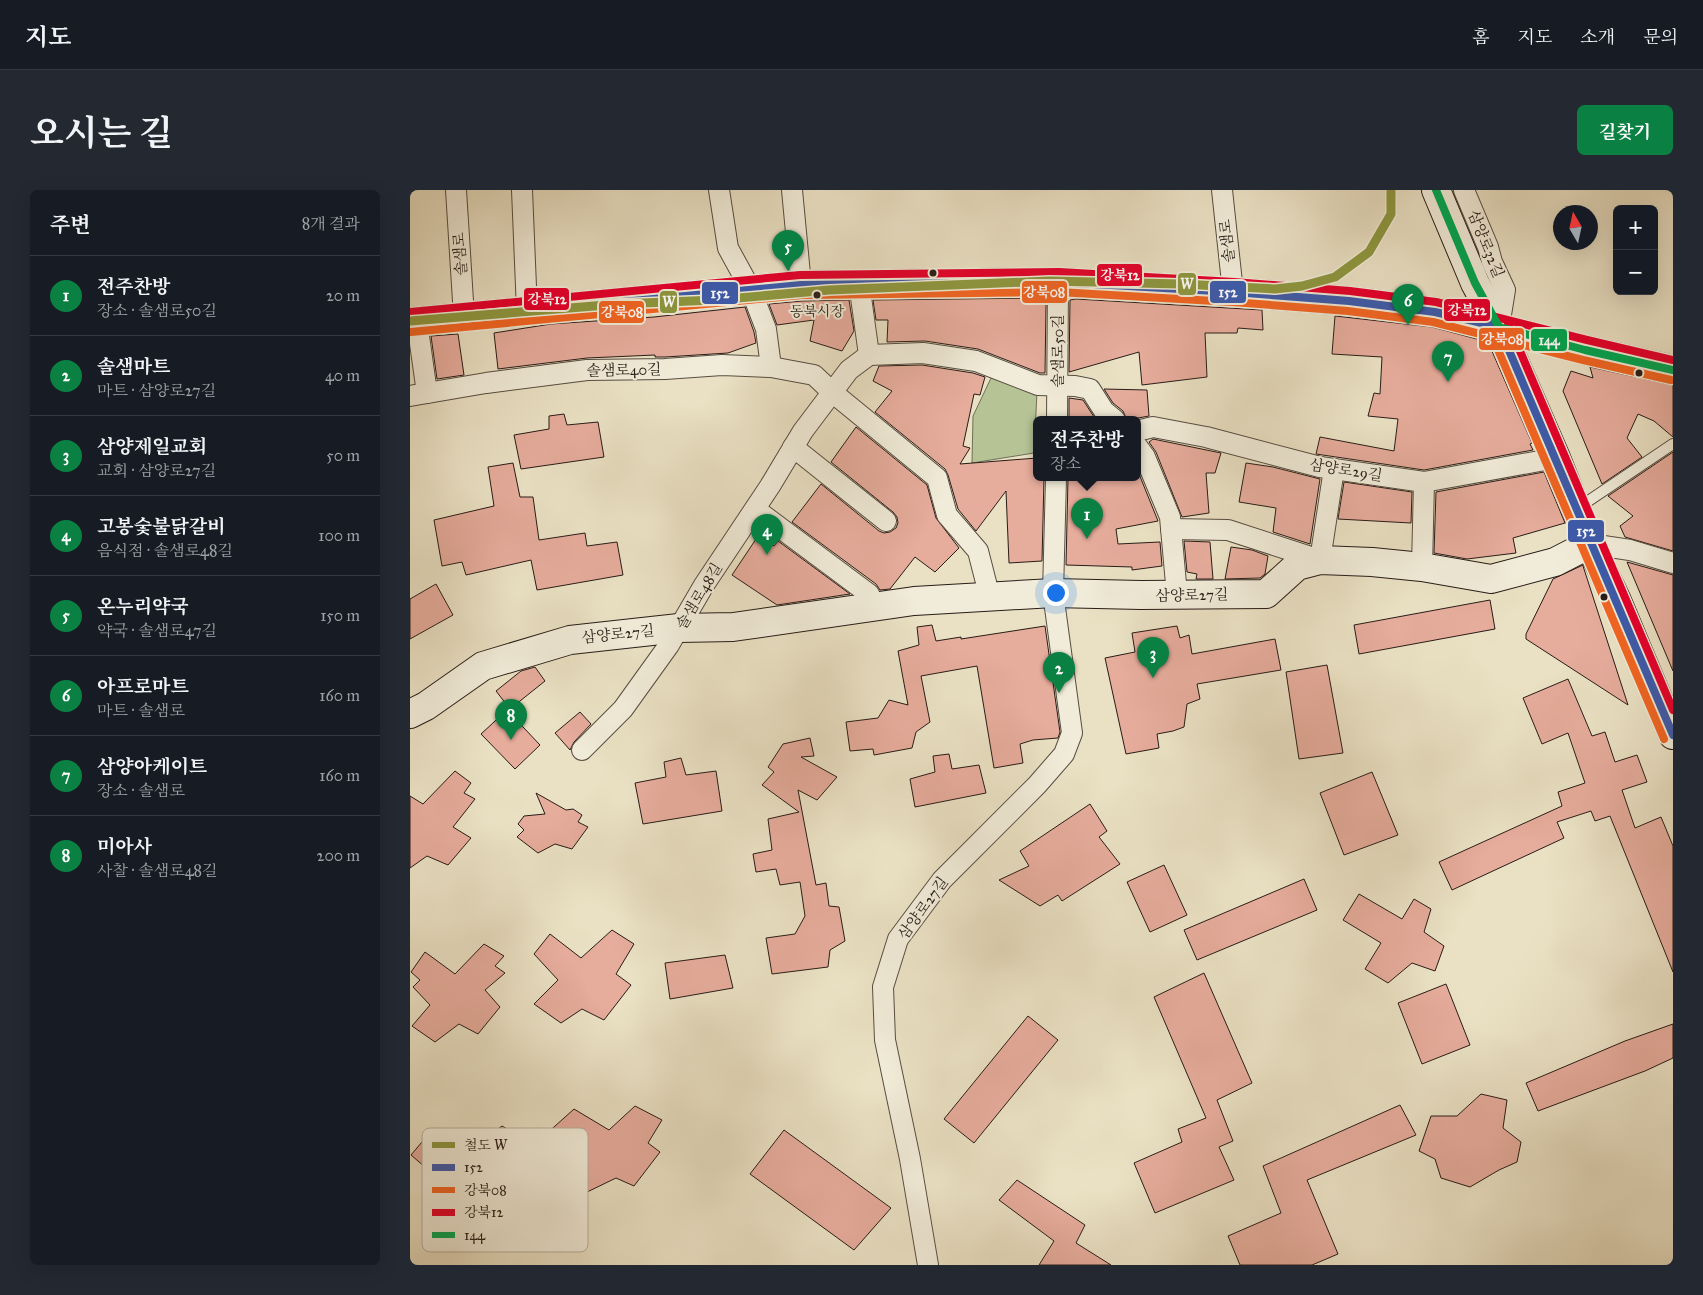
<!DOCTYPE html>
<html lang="ko">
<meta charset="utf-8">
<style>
:root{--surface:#171b24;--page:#242831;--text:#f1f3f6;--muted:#9ea1a6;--line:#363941;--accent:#0b8043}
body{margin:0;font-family:"IM FELL Great Primer","Noto Serif KR",serif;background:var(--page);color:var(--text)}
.controls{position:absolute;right:15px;top:15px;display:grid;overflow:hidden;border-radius:8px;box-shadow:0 5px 20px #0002}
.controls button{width:45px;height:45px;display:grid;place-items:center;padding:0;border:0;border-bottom:1px solid var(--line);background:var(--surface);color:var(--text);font:25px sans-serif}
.compass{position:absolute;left:1143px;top:15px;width:45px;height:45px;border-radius:50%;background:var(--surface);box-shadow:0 5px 20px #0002;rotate:351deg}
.you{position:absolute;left:645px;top:402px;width:18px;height:18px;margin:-12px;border:4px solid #fff;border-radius:50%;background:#1a73e8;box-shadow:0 0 0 8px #1a73e833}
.badge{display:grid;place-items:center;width:32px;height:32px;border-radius:50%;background:var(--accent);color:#fff;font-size:16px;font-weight:700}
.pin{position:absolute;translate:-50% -41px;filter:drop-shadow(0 1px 2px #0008)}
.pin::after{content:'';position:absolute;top:26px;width:18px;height:15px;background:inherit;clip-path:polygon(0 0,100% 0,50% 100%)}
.popup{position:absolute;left:623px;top:226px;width:108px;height:65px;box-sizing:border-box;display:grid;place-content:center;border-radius:8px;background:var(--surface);filter:drop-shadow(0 1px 4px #0005);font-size:16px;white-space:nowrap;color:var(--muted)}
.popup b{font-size:19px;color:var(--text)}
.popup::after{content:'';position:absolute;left:50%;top:100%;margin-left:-10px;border:10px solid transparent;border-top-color:var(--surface)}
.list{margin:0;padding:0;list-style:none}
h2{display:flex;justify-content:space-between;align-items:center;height:65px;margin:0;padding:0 20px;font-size:21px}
h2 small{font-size:16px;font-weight:400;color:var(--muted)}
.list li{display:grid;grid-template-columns:32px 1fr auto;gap:15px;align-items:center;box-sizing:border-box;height:80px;padding:0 20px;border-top:1px solid var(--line)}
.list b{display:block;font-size:19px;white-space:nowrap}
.list p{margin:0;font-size:16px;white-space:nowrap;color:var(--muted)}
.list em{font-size:16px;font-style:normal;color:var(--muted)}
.map{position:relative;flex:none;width:1263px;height:1075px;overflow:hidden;border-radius:8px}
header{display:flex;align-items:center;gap:30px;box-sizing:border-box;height:70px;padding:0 25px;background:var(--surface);border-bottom:1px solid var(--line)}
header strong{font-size:24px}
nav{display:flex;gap:28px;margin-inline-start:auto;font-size:18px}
.intro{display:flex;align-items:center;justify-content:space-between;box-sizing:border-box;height:120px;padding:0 30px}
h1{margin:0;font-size:35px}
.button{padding:12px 22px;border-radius:8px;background:var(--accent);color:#fff;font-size:18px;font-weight:700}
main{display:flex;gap:30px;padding:0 30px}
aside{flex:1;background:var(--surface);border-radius:8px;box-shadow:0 5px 20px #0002}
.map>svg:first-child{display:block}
.green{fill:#b5c395;stroke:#6e7056}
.building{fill:#e6ac9c;stroke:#281c17}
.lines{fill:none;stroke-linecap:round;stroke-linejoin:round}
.lane-casing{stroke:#584d42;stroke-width:12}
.street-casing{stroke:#584d42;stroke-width:22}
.secondary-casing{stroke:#281c17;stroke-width:30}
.lane{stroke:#f1ecd9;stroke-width:10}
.street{stroke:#f1ecd9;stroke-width:20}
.secondary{stroke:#f1ecd9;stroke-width:28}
.bus-1-casing{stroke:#f1ecd9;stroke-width:11}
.bus-2-casing{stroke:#f1ecd9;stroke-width:11}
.bus-3-casing{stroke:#f1ecd9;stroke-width:11}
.bus-4-casing{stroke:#f1ecd9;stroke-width:11}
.bus-1{stroke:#3d5bab;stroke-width:8}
.bus-2{stroke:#f26522;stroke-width:8}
.bus-3{stroke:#e4002b;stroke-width:8}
.bus-4{stroke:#00a651;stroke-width:8}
.rail-1-casing{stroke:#f1ecd9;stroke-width:12}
.rail-1{stroke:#8e973f;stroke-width:9}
.bus-dot{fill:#281c17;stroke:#f1ecd9;stroke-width:2}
.labels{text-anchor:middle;stroke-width:4;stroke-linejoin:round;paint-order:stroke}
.bus-label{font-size:14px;fill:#281c17;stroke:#f1ecd9}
.street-label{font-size:15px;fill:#281c17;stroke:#f1ecd9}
.key{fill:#f1ecd9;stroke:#b5ae9f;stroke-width:1}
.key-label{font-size:14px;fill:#281c17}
.line-badge{stroke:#f1ecd9;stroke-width:2}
.badge-label{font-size:14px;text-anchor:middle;font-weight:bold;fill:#fff}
</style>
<header>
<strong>지도</strong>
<nav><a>홈</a><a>지도</a><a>소개</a><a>문의</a></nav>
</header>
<div class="intro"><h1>오시는 길</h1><a class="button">길찾기</a></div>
<main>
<aside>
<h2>주변<small>8개 결과</small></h2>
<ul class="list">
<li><span class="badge">1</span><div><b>전주찬방</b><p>장소 · 솔샘로50길</p></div><em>20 m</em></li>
<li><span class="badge">2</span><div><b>솔샘마트</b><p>마트 · 삼양로27길</p></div><em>40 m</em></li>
<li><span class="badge">3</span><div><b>삼양제일교회</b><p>교회 · 삼양로27길</p></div><em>50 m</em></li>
<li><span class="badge">4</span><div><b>고봉숯불닭갈비</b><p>음식점 · 솔샘로48길</p></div><em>100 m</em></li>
<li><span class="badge">5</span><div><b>온누리약국</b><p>약국 · 솔샘로47길</p></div><em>150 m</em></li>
<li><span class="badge">6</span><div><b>아프로마트</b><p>마트 · 솔샘로</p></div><em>160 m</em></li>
<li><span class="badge">7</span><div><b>삼양아케이트</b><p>장소 · 솔샘로</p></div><em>160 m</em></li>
<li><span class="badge">8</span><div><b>미아사</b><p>사찰 · 솔샘로48길</p></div><em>200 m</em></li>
</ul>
</aside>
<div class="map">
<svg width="1263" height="1075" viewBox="0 0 1263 1075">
<rect width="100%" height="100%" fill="#eae1c4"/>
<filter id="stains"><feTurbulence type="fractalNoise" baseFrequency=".004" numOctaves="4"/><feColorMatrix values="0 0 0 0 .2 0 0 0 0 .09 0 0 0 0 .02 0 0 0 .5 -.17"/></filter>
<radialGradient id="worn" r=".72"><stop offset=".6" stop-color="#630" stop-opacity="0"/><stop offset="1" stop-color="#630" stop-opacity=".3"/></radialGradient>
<path class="green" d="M582,186L627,202L624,263L562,273L563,226Z"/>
<g class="building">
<path d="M630,108L636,114L635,183H630L568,159L515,151L477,152L478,130H466L463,110Z"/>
<path d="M666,109L852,120L853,140L828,138L827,143H795L797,187L732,195L729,162L659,182L660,110Z"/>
<path d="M439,110L444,141L432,161L400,151L404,130L367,135L359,114L392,111Z"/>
<path d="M335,117L344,142L346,153L318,163L255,167H245V165L177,168L88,179L84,143L141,134L244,127Z"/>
<path d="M925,126L1022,137L1078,152L1122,253L1120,254L1123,260L1014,280L906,264L910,247L984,261L988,229L958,226L964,203L970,204L972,167L922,164Z"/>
<path d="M48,144L54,185L27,189L21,146Z"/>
<path d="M512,175L563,183L575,187L570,205L564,204L553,256L560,258L550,274L627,268V288H634L632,371L599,373L596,301L566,341L548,319L538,285L535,279L465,222L482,201L463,191L469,176Z"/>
<path d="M1180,177L1263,195V247L1244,231L1228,224L1217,248L1232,267L1192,294L1153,201L1161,181L1183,188Z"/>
<path d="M694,199L737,200L739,226L717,230L713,221L703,213Z"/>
<path d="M659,208L673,210L686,230L659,229Z"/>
<path d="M154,224L157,235L188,232L194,267L111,279L104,245L139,239V226Z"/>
<path d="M446,237L517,295L526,328L549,358L525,382L505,367L480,399L470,400L466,394L382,332L411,294L469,341L474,343L480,342L486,338L488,333L487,327L483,322L421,272Z"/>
<path d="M743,249L811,263L805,283H796L799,323L772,327L746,262L739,252Z"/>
<path d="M1263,262V361L1215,347L1210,336L1223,326L1198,306Z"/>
<path d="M103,273L110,307H123L129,350L175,343L177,356L207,352L213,385L127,400L121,370L56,385L52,372L32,376L24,330L84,316L78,277Z"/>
<path d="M836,273L863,277L910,289L900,354L863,342L866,318L829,312Z"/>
<path d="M727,279L748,331L706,339L708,354L750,352L752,376L722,380V377L656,375L658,288H727Z"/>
<path d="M1134,282L1155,333L1103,348L1106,363L1057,369L1024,363L1026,302Z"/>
<path d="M934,292L1002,302L1001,333L928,329Z"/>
<path d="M348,346L364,356L368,351L440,404L367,415L322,385Z"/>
<path d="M774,351L800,352L803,389H786L787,384L777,382Z"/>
<path d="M821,357L842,360L858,366L855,384L850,388L815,389Z"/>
<path d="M1217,372L1263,385V481Z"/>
<path d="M1173,375V376L1218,515L1116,449V444L1143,389Z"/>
<path d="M26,394L43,425L0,449V409Z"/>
<path d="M1080,410L1085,439L949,464L944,435Z"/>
<path d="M522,435L526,451L551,447V449L635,436L650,542L648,548L623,550L610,554L613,573L584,578L567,476L511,486L520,532L506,542L502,558L464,565L463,559L440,561L436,532L468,528L479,510L498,515L488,461L509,455L507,437Z"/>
<path d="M767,436L770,448L779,445L782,464L865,449L871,480L787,494L790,509L777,514L774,537L763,541L747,544L749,558L716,564L695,468L725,462L722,443Z"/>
<path d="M917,475L933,563L889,569L876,482Z"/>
<path d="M125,477L135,491L100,519L86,501L111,481Z"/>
<path d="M1158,489L1182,546L1195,542L1205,572L1227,565L1237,592L1212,600L1225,638L1251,627L1263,656V782L1200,626L1185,631L1181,621L1147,632L1154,648L1042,700L1029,672L1152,616L1148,602L1175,593L1158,543L1132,554L1113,508Z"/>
<path d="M97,520L130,555L105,579L71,544Z"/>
<path d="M170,522L181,534L164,552L160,560L145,543Z"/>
<path d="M400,548L404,566L391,567L427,587L407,610L388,600L406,695L416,693L419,716L429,717L435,751L420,760L418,777L362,784L356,748L385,744L395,726L390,692L370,695L366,679L346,682L343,664L362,660L358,629L389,622L352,595L364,582L358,577L373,554Z"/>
<path d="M539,564L542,579L569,575L576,603L505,617L500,589L525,582L523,566Z"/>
<path d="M271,568L276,585L306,581L312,621L233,634L225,593L256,587L254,572Z"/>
<path d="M45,581L61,593L54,603L65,609L43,637L61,648L38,675L17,666L0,678V606L13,614Z"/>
<path d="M962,582L988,645L934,665L910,603Z"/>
<path d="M126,603L156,620L163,619L172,625L168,632L178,637L162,659L145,654L128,663L107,647L114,640L108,634L114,626L135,624Z"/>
<path d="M680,614L697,641L689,647L710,674L652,711L648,705L630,716L589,690L619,676L610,661Z"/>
<path d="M754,675L777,725L740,742L717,692Z"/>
<path d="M894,689L907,720L787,770L774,740Z"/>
<path d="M949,704L992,729L1004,709L1021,719L1014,742L1034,756L1025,781L1002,773L978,793L955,779L971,753L933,730Z"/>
<path d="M202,740L224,754L206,784L221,795L194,830L172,819L151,833L124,814L148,790L124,764L140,744L171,768Z"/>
<path d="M74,754L94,766L85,776L95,783L75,800L90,817L68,844L49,834L25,852L2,836L20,815L3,797L10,790L1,782L15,762L45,784Z"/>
<path d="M315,765L323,798L260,809L255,773Z"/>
<path d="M794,783L842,893L807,910L823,951L809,957L824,990L745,1023L724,973L772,952L768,939L796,928L744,807Z"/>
<path d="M1036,794L1060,855L1012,874L988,813Z"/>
<path d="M618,826L648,850L564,953L534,929Z"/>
<path d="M1263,834V868L1235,881L1128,921L1116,893L1215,851Z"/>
<path d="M1071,904L1097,910L1093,938L1111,952L1107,972L1089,980L1060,997L1031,988L1025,969L1009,961L1021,926H1047Z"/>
<path d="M990,915L1006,945L897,990L928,1064L902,1075H830L818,1046L871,1023L853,976Z"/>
<path d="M225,916L252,930L238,953L250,962L224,996L206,988L173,1004L144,991L159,967L134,946L164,919L199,940Z"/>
<path d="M92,936L120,952L106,970L122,983L86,1023L66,1013L43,1029L14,1013L30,990L1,965L17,946L62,959Z"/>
<path d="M374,940L481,1018L444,1060L340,984Z"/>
<path d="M607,990L675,1035L666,1053L701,1075H629L644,1051L589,1010Z"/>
</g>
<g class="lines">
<defs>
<path id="lane" d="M1168,318L1263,254"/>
<g id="street">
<path d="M46,0L54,127"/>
<path d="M112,0L117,121"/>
<path d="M309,0L318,58L341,100L356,139L361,177"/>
<path d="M382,0L391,95"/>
<path d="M812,0L823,102"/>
<path d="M1054,0L1078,57L1082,72L1095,100L1089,137"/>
<path d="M449,93L459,165"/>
<path d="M7,132L17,203"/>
<path d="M459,165L513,163L566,171L628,195L665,196L680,199L694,221L705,230"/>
<path d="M0,206L76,193L177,180L255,179L312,175L361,177L404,185L422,202L527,288L537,325L568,361L580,408"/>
<path d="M647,230L648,92"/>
<path d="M727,241L743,237L796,247L910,277L1014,292L1146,268"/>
<path d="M727,256L735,267L760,327L767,405"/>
<path d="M383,257L476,331"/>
<path d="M345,319L459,404L465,417"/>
<path d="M761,339L818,340L910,370L924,279"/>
<path d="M1180,354L1220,360L1263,373"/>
<path d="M1012,377L1014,292"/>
<path d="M172,560L213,519L259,455L294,395L360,296L393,241L439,180L459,165"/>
<path d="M518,1075L500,969L475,850L473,797L488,749L532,690L627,595L654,564L662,543L643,403L646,288"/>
</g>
<g id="secondary">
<path d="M1026,0L1065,93L1089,137L1146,268L1180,354L1207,411L1263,545"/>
<path d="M0,132L391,95L648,92L823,102L939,111L1025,122L1175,160L1263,180"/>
<path d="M0,524L16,516L73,476L160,450L269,438L323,437L504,411L643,403L731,405L856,404L887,376L910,370L962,372L1012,377L1081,389L1145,372L1180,354"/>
</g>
</defs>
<use href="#lane" class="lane-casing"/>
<use href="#street" class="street-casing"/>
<use href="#secondary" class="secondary-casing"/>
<use href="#lane" class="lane"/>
<use href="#street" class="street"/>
<use href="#secondary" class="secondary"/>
<defs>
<g id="bus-1">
<path d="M0,132L391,95L648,92L823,102L939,111L1025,122L1089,137"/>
<path d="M1089,137L1263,545"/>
</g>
<g id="bus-2">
<path d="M1080,141L1254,549"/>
<path d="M1,142L392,105L648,102L822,112L938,121L1023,132L1173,170L1261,190"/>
</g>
<g id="bus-3">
<path d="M0,122L390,85L649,82L824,92L940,101L1026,112L1177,150L1263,170"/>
<path d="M1098,133L1263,520"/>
</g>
<path id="bus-4" d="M1026,0L1065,93L1089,137L1175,160L1263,180"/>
</defs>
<use href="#bus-1" class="bus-1-casing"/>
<use href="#bus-2" class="bus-2-casing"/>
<use href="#bus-3" class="bus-3-casing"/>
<use href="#bus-4" class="bus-4-casing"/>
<use href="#bus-1" class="bus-1"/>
<use href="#bus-2" class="bus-2"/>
<use href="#bus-3" class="bus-3"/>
<use href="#bus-4" class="bus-4"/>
<defs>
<path id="rail-1" d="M0,131L209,114L305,110L419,100L640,91L771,94L865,99L892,96L925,87L959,62L981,24V0"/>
</defs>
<use href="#rail-1" class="rail-1-casing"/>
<use href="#rail-1" class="rail-1"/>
</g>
<g class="bus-dot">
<circle cx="523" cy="83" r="4.5"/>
<circle cx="407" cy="105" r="4.5"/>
<circle cx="1229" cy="183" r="4.5"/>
<circle cx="1194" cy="407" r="4.5"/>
</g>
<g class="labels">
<g class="bus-label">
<text x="407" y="126">동북시장</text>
</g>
<g class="street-label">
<text transform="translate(817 51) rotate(-96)" y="5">솔샘로</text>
<text transform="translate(1076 54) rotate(68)" y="5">삼양로32길</text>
<text transform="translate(50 64) rotate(-94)" y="5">솔샘로</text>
<text transform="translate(648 161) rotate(-90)" y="5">솔샘로50길</text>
<text transform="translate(214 180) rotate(-1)" y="5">솔샘로40길</text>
<text transform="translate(936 280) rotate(9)" y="5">삼양로29길</text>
<text transform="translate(782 405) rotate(-1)" y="5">삼양로27길</text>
<text transform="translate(289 406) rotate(-59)" y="5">솔샘로48길</text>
<text transform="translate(208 444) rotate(-6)" y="5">삼양로27길</text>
<text transform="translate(513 718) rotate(-54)" y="5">삼양로27길</text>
</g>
</g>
<rect x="12" y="938" width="166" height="124" rx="8" class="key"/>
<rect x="22" y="952" width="23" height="6" fill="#8e973f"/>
<rect x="22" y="974" width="23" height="7" fill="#3d5bab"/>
<rect x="22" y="997" width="23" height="6" fill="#f26522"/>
<rect x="22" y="1019" width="23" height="7" fill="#e4002b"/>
<rect x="22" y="1042" width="23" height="6" fill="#00a651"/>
<g class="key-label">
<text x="54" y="960">철도 W</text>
<text x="54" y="982">152</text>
<text x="54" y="1005">강북08</text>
<text x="54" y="1027">강북12</text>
<text x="54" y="1050">144</text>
</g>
<g class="line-badge">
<rect x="686" y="73" width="47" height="24" rx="5" fill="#e4002b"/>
<rect x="767" y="82" width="20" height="24" rx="5" fill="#8e973f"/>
<rect x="799" y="90" width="38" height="24" rx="5" fill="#3d5bab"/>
<rect x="611" y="90" width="47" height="24" rx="5" fill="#f26522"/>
<rect x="291" y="91" width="38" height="24" rx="5" fill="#3d5bab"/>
<rect x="113" y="97" width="47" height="24" rx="5" fill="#e4002b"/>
<rect x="249" y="100" width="19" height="24" rx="5" fill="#8e973f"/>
<rect x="1033" y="108" width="48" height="24" rx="5" fill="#e4002b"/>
<rect x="188" y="110" width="47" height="24" rx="5" fill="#f26522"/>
<rect x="1068" y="137" width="47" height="24" rx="5" fill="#f26522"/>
<rect x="1120" y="138" width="38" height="24" rx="5" fill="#00a651"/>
<rect x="1157" y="329" width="38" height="24" rx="5" fill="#3d5bab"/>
</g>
<g class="badge-label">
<text x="710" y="90">강북12</text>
<text x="777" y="99">W</text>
<text x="818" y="107">152</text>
<text x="634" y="107">강북08</text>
<text x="310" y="108">152</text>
<text x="137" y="114">강북12</text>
<text x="259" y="117">W</text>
<text x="1057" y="125">강북12</text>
<text x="212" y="127">강북08</text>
<text x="1092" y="154">강북08</text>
<text x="1139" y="155">144</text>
<text x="1176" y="346">152</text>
</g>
<rect width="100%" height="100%" filter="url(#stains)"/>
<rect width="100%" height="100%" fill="url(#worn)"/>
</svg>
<div class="controls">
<button>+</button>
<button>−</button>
</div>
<svg class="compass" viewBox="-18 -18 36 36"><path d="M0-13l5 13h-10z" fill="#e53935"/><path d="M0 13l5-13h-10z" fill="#9ea1a6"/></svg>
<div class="you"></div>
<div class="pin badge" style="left:677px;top:349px">1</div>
<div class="popup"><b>전주찬방</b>장소</div>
<div class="pin badge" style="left:649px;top:503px">2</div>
<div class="pin badge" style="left:743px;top:488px">3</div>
<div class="pin badge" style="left:357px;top:365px">4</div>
<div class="pin badge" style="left:378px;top:81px">5</div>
<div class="pin badge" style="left:998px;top:135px">6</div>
<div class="pin badge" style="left:1038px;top:192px">7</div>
<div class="pin badge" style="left:101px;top:550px">8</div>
</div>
</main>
